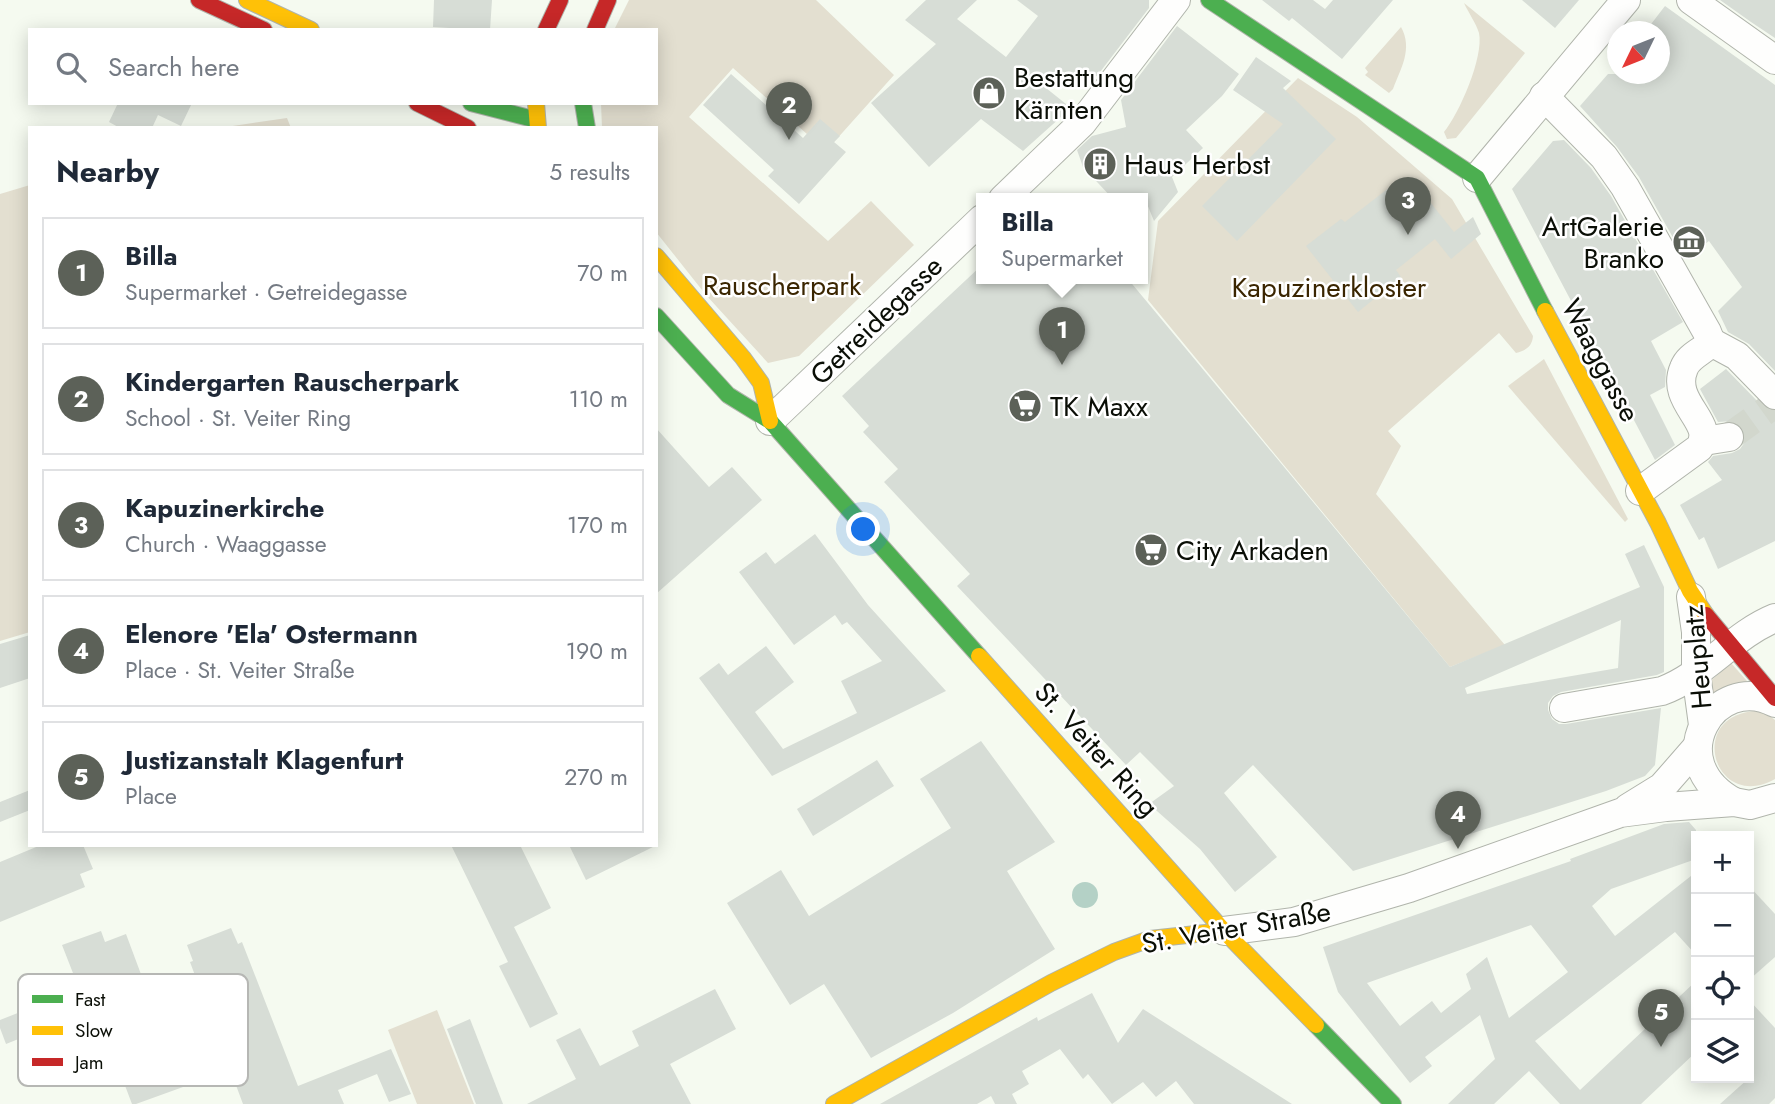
<!DOCTYPE html>
<meta charset="utf-8">
<style>
:root{--surface:#fff;--page:#f6f6f7;--text:#1f2937;--muted:#747a83;--line:#e0e1e3;--accent:#5c6158}
body{margin:0;font-family:Jost,sans-serif;background:var(--page);color:var(--text)}
.controls{position:absolute;right:21px;bottom:21px;display:grid;overflow:hidden;border-radius:0px;box-shadow:0 4px 18px #0003}
.controls button{width:63px;height:63px;display:grid;place-items:center;padding:0;border:0;border-bottom:2px solid var(--line);background:var(--surface);color:var(--text);font:35px sans-serif}
.compass{position:absolute;left:1607px;top:21px;width:63px;height:63px;border-radius:50%;background:var(--surface);box-shadow:0 4px 18px #0003;rotate:227deg}
.you{position:absolute;left:864px;top:530px;width:24px;height:24px;margin:-18px;border:5px solid #fff;border-radius:50%;background:#1a73e8;box-shadow:0 0 0 10px #1a73e833}
.badge{display:grid;place-items:center;width:46px;height:46px;border-radius:50%;background:var(--accent);color:#fff;font-size:23px;font-weight:700}
.pin{position:absolute;translate:-50% -58px;filter:drop-shadow(0 2px 4px #0008)}
.pin::after{content:'';position:absolute;top:37px;width:24px;height:21px;background:inherit;clip-path:polygon(0 0,100% 0,50% 100%)}
.popup{position:absolute;left:976px;top:193px;width:172px;height:91px;box-sizing:border-box;display:grid;place-content:center;border-radius:0px;background:var(--surface);filter:drop-shadow(0 2px 5px #0005);font-size:23px;white-space:nowrap;color:var(--muted)}
.popup b{font-size:26px;color:var(--text)}
.popup::after{content:'';position:absolute;left:50%;top:100%;margin-left:-14px;border:14px solid transparent;border-top-color:var(--surface)}
.list{margin:0;padding:0;list-style:none}
h2{display:flex;justify-content:space-between;align-items:center;height:91px;margin:0;padding:0 28px;font-size:30px}
h2 small{font-size:23px;font-weight:400;color:var(--muted)}
.list li{display:grid;grid-template-columns:46px 1fr auto;gap:21px;align-items:center;box-sizing:border-box;height:112px;margin:0 14px 14px;padding:0 14px;border:2px solid var(--line);border-radius:0px}
.list b{display:block;font-size:26px;white-space:nowrap}
.list p{margin:0;font-size:23px;white-space:nowrap;color:var(--muted)}
.list em{font-size:23px;font-style:normal;color:var(--muted)}
.icon{flex:none;width:38px;height:38px;fill:none;stroke:currentColor;stroke-width:2;stroke-linecap:round;stroke-linejoin:round}
.map{position:relative;flex:none;width:1775px;height:1104px;overflow:hidden}
.search{position:absolute;background:var(--surface);box-shadow:0 4px 18px #0003;left:28px;top:28px;width:630px;height:77px;display:flex;align-items:center;gap:18px;box-sizing:border-box;padding:0 24px;border-radius:0px;color:var(--muted);font-size:26px}
.panel{position:absolute;background:var(--surface);box-shadow:0 4px 18px #0003;left:28px;top:126px;width:630px;height:721px;border-radius:0px}
.map>svg:first-child{display:block}
.green{fill:#e3dfd0}
.water{fill:#b4d1c6}
.building{fill:#d7ddd6;fill-rule:evenodd}
.lines{fill:none;stroke-linecap:round;stroke-linejoin:round}
.street-tunnel{stroke:#d2d7cd;stroke-width:28;stroke-dasharray:28 14;stroke-linecap:butt}
.street-casing{stroke:#b0b4ab;stroke-width:30}
.fast-casing{stroke:#b0b4ab;stroke-width:18}
.slow-casing{stroke:#b0b4ab;stroke-width:18}
.jam-casing{stroke:#b0b4ab;stroke-width:18}
.street{stroke:#fefefd;stroke-width:28}
.fast{stroke:#4caf50;stroke-width:16}
.slow{stroke:#ffc107;stroke-width:16}
.jam{stroke:#c62828;stroke-width:16}
.labels{text-anchor:middle;stroke-width:5;stroke-linejoin:round;paint-order:stroke}
.poi-label{font-size:28px;fill:#0a0e06;stroke:#fff;text-anchor:start}
.park-label{font-size:28px;fill:#3a2500;stroke:#fff}
.street-label{font-size:28px;fill:#0a0e06;stroke:#fff}
.key{fill:#fff;stroke:#b6b7b4;stroke-width:2}
.key-label{font-size:19px;fill:#0a0e06}
</style>
<div class="map">
<svg width="1775" height="1104" viewBox="0 0 1775 1104">
<rect width="100%" height="100%" fill="#f5faf0"/>
<g class="green">
<path d="M629,0H816L894,75L826,151L733,68L689,117L828,241L871,201L914,245L799,356L768,363L706,295L656,232V128H602L601,103H656V30H614Z"/>
<path d="M1464,3L1525,53L1456,138L1447,139L1444,132C1459,114 1484,57 1479,33C1476,23 1468,12 1464,3Z"/>
<path d="M1401,27C1413,49 1401,68 1393,89L1389,93L1365,75L1368,72L1365,68Z"/>
<path d="M1298,78L1357,117L1452,199L1533,336C1532,347 1526,350 1516,353L1499,333L1388,431L1401,446L1376,494L1505,645L1450,667L1148,300L1158,221Z"/>
<path d="M287,118L291,128H224L226,127Z"/>
<path d="M30,185V632L0,641V194Z"/>
<path d="M1544,359L1628,519L1625,522L1508,386Z"/>
<path d="M1731,663L1747,681L1709,700L1707,684Z"/>
<path d="M1755,711L1767,714L1775,720V779C1715,813 1685,716 1755,711Z"/>
<path d="M437,1010L474,1104H417L388,1030Z"/>
</g>
<circle class="water" cx="1085" cy="895" r="13"/>
<g class="building">
<path d="M434,0H492L490,30H449V28L433,27Z"/>
<path d="M926,0H977L957,19L1006,57L1038,16L1017,0H1149V8L1097,76L1041,84L1071,108L1023,151L981,119L929,167L871,103L936,44L905,20Z"/>
<path d="M1262,0H1313L1325,9L1333,0H1393L1342,59L1292,18L1289,21Z"/>
<path d="M1522,0H1579L1555,28Z"/>
<path d="M1720,0H1775V38L1751,22Z"/>
<path d="M1665,6L1775,85V371L1749,344L1728,332L1718,311L1742,287L1709,241L1685,259L1639,177L1617,147L1580,106L1608,74H1660V32H1645Z"/>
<path d="M1177,26L1239,74L1222,96L1186,130L1203,148L1172,177L1178,192L1154,221L1145,199H1113L1083,167L1077,150L1092,136L1126,127L1121,100Z"/>
<path d="M1256,57L1291,81L1283,88L1336,139L1237,241L1202,206L1283,124L1233,90Z"/>
<path d="M731,74L803,138L820,119L840,136L834,142L846,152L799,204L768,176L774,170L703,105Z"/>
<path d="M118,103H192L181,126L158,115L152,128H120L109,122Z"/>
<path d="M1564,140L1591,168L1611,196L1683,322L1651,341L1666,370L1665,387L1650,395L1675,445L1655,460L1512,189L1553,141Z"/>
<path d="M1410,177L1454,232L1473,217L1481,234L1451,259L1435,239L1396,270L1401,277L1358,312L1306,246L1341,219L1345,222L1399,180L1402,184Z"/>
<path d="M982,265V279H1128L1450,667L1640,587L1625,554L1644,545L1664,587V672L1657,675L1561,692L1553,696L1548,703V710L1552,719L1559,724H1566L1661,708L1655,765L1645,776L1606,791L1353,871L1253,765L1224,793L1277,857L1235,892L1200,849L1149,804L1174,786L1140,752L1126,765L957,586L970,574L884,482L898,469L863,432L869,426L842,396ZM1621,620L1618,668L1467,694L1465,688Z"/>
<path d="M1726,369L1763,407L1775,411V541L1718,569L1704,537L1699,540L1680,505L1722,480L1708,462L1713,456L1732,453L1740,449L1745,442V434L1741,426L1734,421L1718,422L1700,389Z"/>
<path d="M656,428L709,487L732,467L762,500L656,594Z"/>
<path d="M815,534L868,605L946,691L772,776L699,678L719,663L728,675L766,646L794,682L755,712L783,749L857,713L841,681L882,661L847,622L842,625L835,615L794,645L739,572L766,552L775,564Z"/>
<path d="M30,635V678L0,688V644Z"/>
<path d="M981,741L1055,842L1007,871L1055,949L953,1013L871,1058L824,984L790,1005L727,903L781,870L809,916L951,828L920,779Z"/>
<path d="M877,760L894,786L813,836L797,809Z"/>
<path d="M30,790V810L0,822V802Z"/>
<path d="M1689,822L1696,830V859L1611,889L1592,906L1615,936L1696,872V955L1675,932L1535,1041L1580,1090L1696,981V1052L1641,1104H1560L1529,1071L1494,1104H1448L1495,1059L1480,1015L1425,1057L1432,1066L1410,1083L1338,992L1323,947L1571,861L1570,859L1664,824ZM1531,925L1568,972L1509,1018L1487,957L1466,974L1471,989L1441,1013L1432,1001L1400,1026L1367,983Z"/>
<path d="M41,845H83L93,869L80,874L85,887L0,922V862Z"/>
<path d="M451,845H520L551,908L514,927L558,1014L530,1028L499,966L508,962Z"/>
<path d="M569,845H657L586,880Z"/>
<path d="M1749,886L1775,914V957L1749,980Z"/>
<path d="M231,928L238,944L242,942L298,1086L391,1049L411,1094L389,1102L377,1074L338,1090L344,1104H243L190,962L193,961L187,945Z"/>
<path d="M101,931L105,942L126,934L183,1087L136,1104H132L88,988L80,991L62,945Z"/>
<path d="M715,989L736,1029L670,1064L691,1104H527L576,1079L556,1040L580,1028L600,1066L639,1046L632,1031Z"/>
<path d="M1092,993L1118,1043L1143,1009L1292,1104H1194L1176,1081L1156,1097L1143,1082L1112,1104L1088,1074L1083,1079L1060,1049L1022,1071L1029,1084L1012,1094L1017,1104H995L991,1096L977,1104H880L1037,1017L1038,1021Z"/>
<path d="M1749,1000L1775,1028V1098L1769,1104H1720L1749,1078Z"/>
<path d="M43,1003L51,1026L6,1044L0,1028V1020Z"/>
<path d="M470,1019L503,1104H476L447,1029Z"/>
</g>
<g class="lines">
<path class="street-tunnel" d="M1729,437L1775,404"/>
<defs>
<g id="street">
<path d="M1691,0L1775,60"/>
<path d="M1544,96L1604,157L1625,187L1707,332L1711,342"/>
<path d="M1477,178L1626,0"/>
<path d="M1003,199L1082,123L1176,0"/>
<path d="M1711,342L1737,356L1775,395"/>
<path d="M770,421L982,219"/>
<path d="M1704,441L1729,437"/>
<path d="M1640,491L1699,448C1718,423 1669,403 1684,368C1689,355 1703,352 1711,342"/>
<path d="M1691,597L1696,632V673L1703,725"/>
<path d="M1564,708L1662,691C1705,675 1733,635 1775,618"/>
<path d="M1734,802C1659,761 1715,671 1775,703"/>
<path d="M1628,808L1662,787L1697,747"/>
<path d="M1224,931L1294,922L1409,888L1620,813L1666,807L1734,802L1750,805L1775,798"/>
</g>
<g id="fast">
<path d="M1209,0L1477,178L1545,311"/>
<path d="M471,103L537,120"/>
<path d="M583,103L587,128"/>
<path d="M656,316L728,395L770,421L979,656"/>
<path d="M1316,1025L1393,1104"/>
</g>
<g id="slow">
<path d="M247,0L311,30"/>
<path d="M536,103L538,128"/>
<path d="M656,256L743,358L761,383L770,421"/>
<path d="M1545,311L1658,523L1690,591L1706,615"/>
<path d="M979,656L1224,931L1316,1025"/>
<path d="M834,1104L1051,983L1114,952L1150,939L1224,931"/>
</g>
<g id="jam">
<path d="M199,0L264,30"/>
<path d="M546,30L560,0"/>
<path d="M595,30L608,0"/>
<path d="M417,103L468,128"/>
<path d="M1706,615L1775,698"/>
</g>
</defs>
<use href="#street" class="street-casing"/>
<use href="#fast" class="fast-casing"/>
<use href="#slow" class="slow-casing"/>
<use href="#jam" class="jam-casing"/>
<use href="#street" class="street"/>
<use href="#fast" class="fast"/>
<use href="#slow" class="slow"/>
<use href="#jam" class="jam"/>
</g>
<defs>
<symbol id="shop-disc" viewBox="-11 -11 22 22"><circle r="9.5" fill="#5c6158" stroke="#fff"/><path d="M-5-2.5h2.3a2.7 3.5 0 0 1 5.4 0H5L5.5 6h-11ZM-1.5-2.5h3a1.5 2.3 0 0 0-3 0Z" fill="#fff"/></symbol>
<symbol id="building-disc" viewBox="-11 -11 22 22"><circle r="9.5" fill="#5c6158" stroke="#fff"/><path d="M-4-6H4V6H1V3H-1V6H-4ZM-2.5-4.3h1.7v1.8h-1.7ZM.8-4.3h1.7v1.8H.8ZM-2.5-1h1.7V.8h-1.7ZM.8-1h1.7V.8H.8Z" fill="#fff"/></symbol>
<symbol id="museum-disc" viewBox="-11 -11 22 22"><circle r="9.5" fill="#5c6158" stroke="#fff"/><path d="M0-6L6-3V-2H-6V-3ZM-5-1h2V3h-2ZM-1-1h2V3h-2ZM3-1h2V3H3ZM-6 4H6V6H-6Z" fill="#fff"/></symbol>
<symbol id="supermarket-disc" viewBox="-11 -11 22 22"><circle r="9.5" fill="#5c6158" stroke="#fff"/><path d="M-6-5.5h2.5l.6 2H6L4.5 2H-2.5L-4.4-4H-6ZM-1.5 3.2a1.3 1.3 0 1 0 .1 0ZM3 3.2a1.3 1.3 0 1 0 .1 0Z" fill="#fff"/></symbol>
</defs>
<g fill-rule="evenodd">
<use href="#shop-disc" x="970" y="74" width="38" height="38"/>
<use href="#building-disc" x="1081" y="145" width="38" height="38"/>
<use href="#museum-disc" x="1670" y="223" width="38" height="38"/>
<use href="#supermarket-disc" x="1006" y="387" width="38" height="38"/>
<use href="#supermarket-disc" x="1132" y="531" width="38" height="38"/>
</g>
<g class="labels">
<g class="poi-label">
<text x="1014" y="87">Bestattung<tspan x="1014" dy="32">Kärnten</tspan></text>
<text x="1124" y="174">Haus Herbst</text>
<text x="1664" y="236" text-anchor="end">ArtGalerie<tspan x="1664" dy="32">Branko</tspan></text>
<text x="1050" y="416">TK Maxx</text>
<text x="1176" y="560">City Arkaden</text>
</g>
<g class="park-label">
<text x="782" y="295">Rauscherpark</text>
<text x="1329" y="297">Kapuzinerkloster</text>
</g>
<g class="street-label">
<text transform="translate(876 320) rotate(-44)" y="10">Getreidegasse</text>
<text transform="translate(1601 360) rotate(62)" y="10">Waaggasse</text>
<text transform="translate(1697 657) rotate(-95)" y="10">Heuplatz</text>
<text transform="translate(1097 749) rotate(48)" y="10">St. Veiter Ring</text>
<text transform="translate(1236 927) rotate(-10)" y="10">St. Veiter Straße</text>
</g>
</g>
<rect x="18" y="974" width="230" height="112" rx="10" class="key"/>
<rect x="32" y="995" width="31" height="8" fill="#4caf50"/>
<rect x="32" y="1026" width="31" height="9" fill="#ffc107"/>
<rect x="32" y="1058" width="31" height="8" fill="#c62828"/>
<g class="key-label">
<text x="75" y="1006">Fast</text>
<text x="75" y="1037">Slow</text>
<text x="75" y="1069">Jam</text>
</g>
</svg>
<div class="controls">
<button>+</button>
<button>−</button>
<button><svg class="icon" aria-label="locate" viewBox="0 0 24 24"><circle cx="12" cy="12" r="6"/><path d="M12 2v4M12 18v4M2 12h4M18 12h4"/></svg></button>
<button><svg class="icon" aria-label="layers" viewBox="0 0 24 24"><path d="M12 4l9 5-9 5-9-5zM3 14l9 5 9-5"/></svg></button>
</div>
<svg class="compass" viewBox="-18 -18 36 36"><path d="M0-13l5 13h-10z" fill="#e53935"/><path d="M0 13l5-13h-10z" fill="#747a83"/></svg>
<div class="you"></div>
<div class="pin badge" style="left:1062px;top:365px">1</div>
<div class="popup"><b>Billa</b>Supermarket</div>
<div class="pin badge" style="left:789px;top:140px">2</div>
<div class="pin badge" style="left:1408px;top:235px">3</div>
<div class="pin badge" style="left:1458px;top:849px">4</div>
<div class="pin badge" style="left:1661px;top:1047px">5</div>
<div class="search"><svg class="icon" aria-label="search" viewBox="0 0 24 24"><circle cx="10" cy="10" r="6"/><path d="M15 15l6 6"/></svg>Search here</div>
<section class="panel">
<h2>Nearby<small>5 results</small></h2>
<ul class="list">
<li><span class="badge">1</span><div><b>Billa</b><p>Supermarket · Getreidegasse</p></div><em>70 m</em></li>
<li><span class="badge">2</span><div><b>Kindergarten Rauscherpark</b><p>School · St. Veiter Ring</p></div><em>110 m</em></li>
<li><span class="badge">3</span><div><b>Kapuzinerkirche</b><p>Church · Waaggasse</p></div><em>170 m</em></li>
<li><span class="badge">4</span><div><b>Elenore 'Ela' Ostermann</b><p>Place · St. Veiter Straße</p></div><em>190 m</em></li>
<li><span class="badge">5</span><div><b>Justizanstalt Klagenfurt</b><p>Place</p></div><em>270 m</em></li>
</ul>
</section>
</div>
